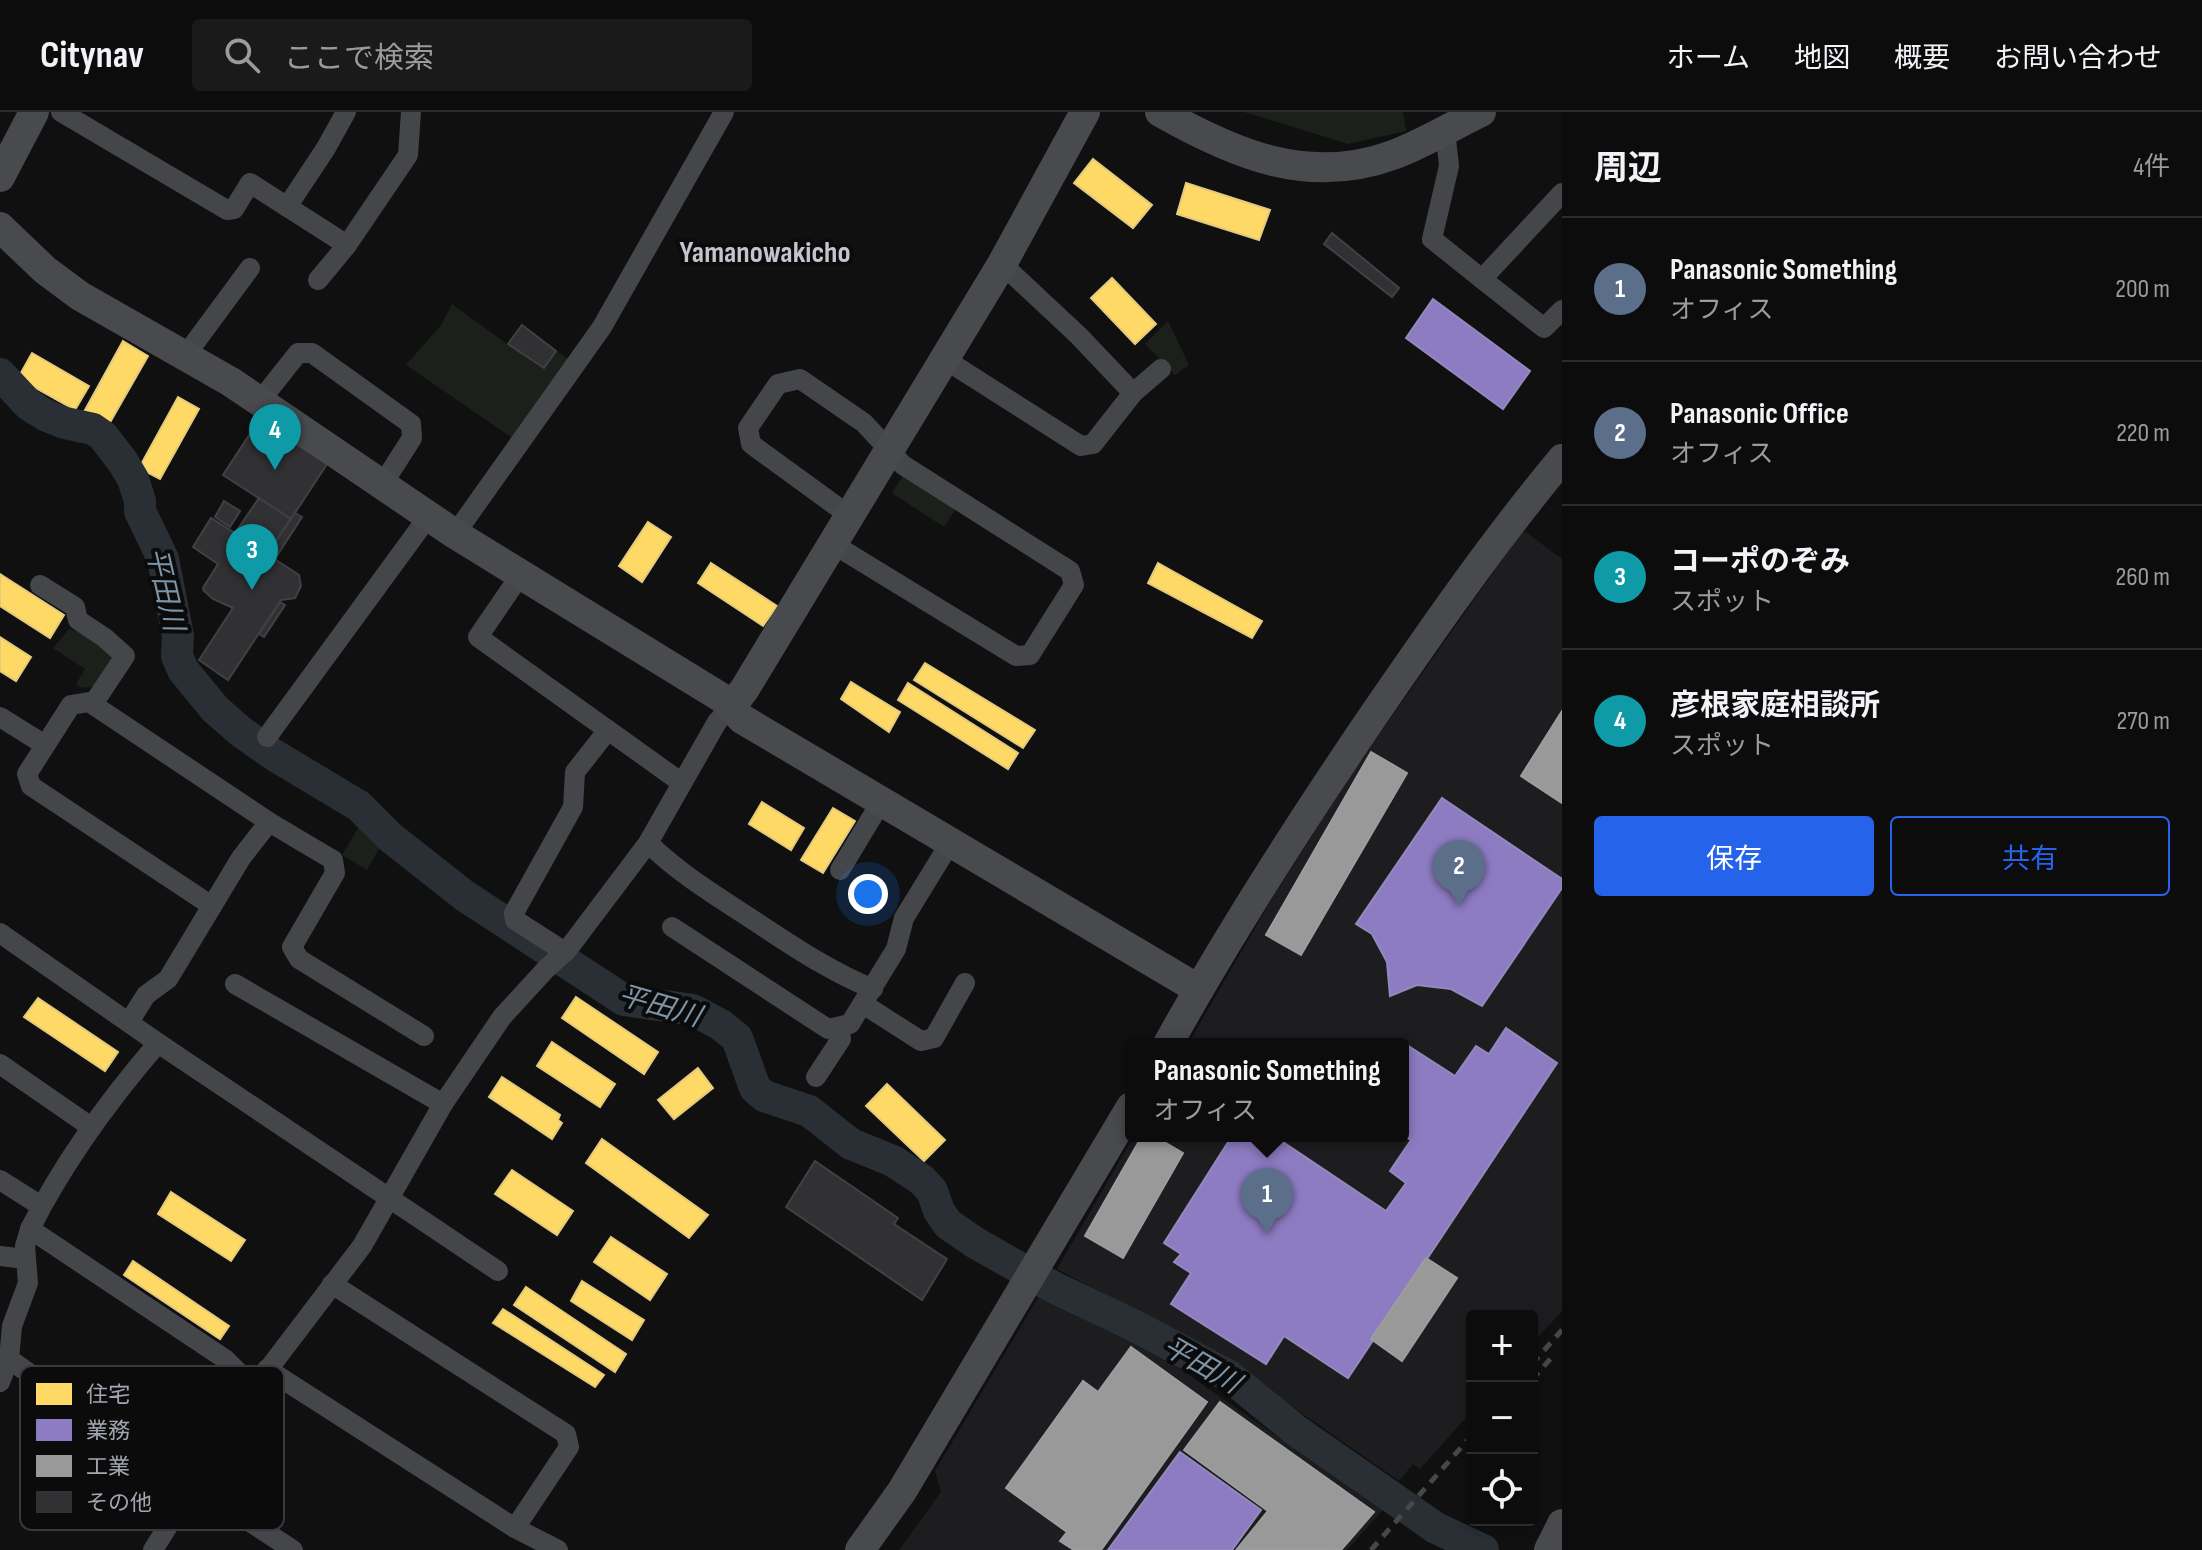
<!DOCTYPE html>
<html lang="ja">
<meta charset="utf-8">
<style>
:root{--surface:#0c0c0d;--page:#1a1a1b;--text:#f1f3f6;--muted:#9a9b9d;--line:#2c2c2e;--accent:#2563eb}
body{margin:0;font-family:"Sofia Sans Condensed","Noto Sans JP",sans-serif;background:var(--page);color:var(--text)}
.controls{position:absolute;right:24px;bottom:24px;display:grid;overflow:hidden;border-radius:8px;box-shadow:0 4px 12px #0003}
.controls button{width:72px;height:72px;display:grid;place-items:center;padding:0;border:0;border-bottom:2px solid var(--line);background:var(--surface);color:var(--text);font:40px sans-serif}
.you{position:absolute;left:868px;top:782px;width:28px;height:28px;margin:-20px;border:6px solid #fff;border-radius:50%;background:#1a73e8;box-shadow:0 0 0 12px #1a73e833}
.badge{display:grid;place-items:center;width:52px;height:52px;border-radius:50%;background:var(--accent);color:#fff;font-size:26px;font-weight:700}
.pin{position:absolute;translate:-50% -66px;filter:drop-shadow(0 2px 4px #0008)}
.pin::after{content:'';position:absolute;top:42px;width:28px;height:24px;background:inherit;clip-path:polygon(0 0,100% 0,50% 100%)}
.popup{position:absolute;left:1125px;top:926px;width:284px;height:104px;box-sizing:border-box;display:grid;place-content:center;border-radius:8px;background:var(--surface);filter:drop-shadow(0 2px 6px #0005);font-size:26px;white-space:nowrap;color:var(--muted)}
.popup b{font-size:30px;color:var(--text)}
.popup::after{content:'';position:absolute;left:50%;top:100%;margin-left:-16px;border:16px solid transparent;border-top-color:var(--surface)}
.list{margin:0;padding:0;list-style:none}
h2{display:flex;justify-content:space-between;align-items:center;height:104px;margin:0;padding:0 32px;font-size:34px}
h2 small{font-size:26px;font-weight:400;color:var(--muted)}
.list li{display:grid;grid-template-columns:52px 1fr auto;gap:24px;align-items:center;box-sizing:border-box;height:144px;padding:0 32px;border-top:2px solid var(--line)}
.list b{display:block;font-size:30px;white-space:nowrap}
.list p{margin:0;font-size:26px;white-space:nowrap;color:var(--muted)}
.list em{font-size:26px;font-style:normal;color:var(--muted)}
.actions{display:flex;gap:16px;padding:24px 32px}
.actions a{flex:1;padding:18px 0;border:2px solid var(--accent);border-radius:8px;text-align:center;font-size:28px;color:var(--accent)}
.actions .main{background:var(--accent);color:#fff}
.icon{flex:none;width:44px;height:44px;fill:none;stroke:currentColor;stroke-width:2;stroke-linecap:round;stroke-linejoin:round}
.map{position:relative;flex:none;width:1562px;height:1438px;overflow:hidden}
header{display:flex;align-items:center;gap:48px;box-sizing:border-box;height:112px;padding:0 40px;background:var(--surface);border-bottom:2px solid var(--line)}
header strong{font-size:38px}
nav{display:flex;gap:44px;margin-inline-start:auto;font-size:28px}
.search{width:560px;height:72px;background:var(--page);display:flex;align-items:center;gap:20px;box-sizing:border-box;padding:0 28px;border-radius:8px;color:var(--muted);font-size:30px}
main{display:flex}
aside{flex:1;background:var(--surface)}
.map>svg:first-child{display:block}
.built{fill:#1d1d1f}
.green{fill:#1b201b}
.homes{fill:#ffd966;stroke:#e3ca7c;stroke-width:2}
.offices{fill:#8e7cc3;stroke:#9489bd;stroke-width:2}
.industry{fill:#999;stroke:#9c9da0;stroke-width:2}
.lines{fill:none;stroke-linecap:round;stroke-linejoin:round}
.river{stroke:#292f34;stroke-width:32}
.building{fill:#313133;stroke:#404144;stroke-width:2}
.street{stroke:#444649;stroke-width:20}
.secondary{stroke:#484a4d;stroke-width:30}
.rail{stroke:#464749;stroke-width:5;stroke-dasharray:10 8;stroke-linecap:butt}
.labels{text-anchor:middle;stroke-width:8;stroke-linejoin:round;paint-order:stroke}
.water-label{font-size:28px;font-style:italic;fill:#7c93a8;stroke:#0b0b0c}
.quarter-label{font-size:30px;font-weight:bold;fill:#c3c5cd;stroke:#0b0b0c}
.key{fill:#0b0b0c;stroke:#383a3d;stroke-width:2}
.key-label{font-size:22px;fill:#a2a6b0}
</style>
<header>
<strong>Citynav</strong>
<div class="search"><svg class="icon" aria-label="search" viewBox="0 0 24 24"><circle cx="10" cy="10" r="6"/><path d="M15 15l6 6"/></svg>ここで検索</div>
<nav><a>ホーム</a><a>地図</a><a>概要</a><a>お問い合わせ</a></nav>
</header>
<main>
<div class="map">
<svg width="1562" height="1438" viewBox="0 0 1562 1438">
<rect width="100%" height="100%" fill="#101011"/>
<g class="built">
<path d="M1523,418L1562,447V1199L1532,1232V1204H1472V1299L1420,1357L1413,1352L1399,1369L1227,1249L1057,1157L1134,1024H1403V932H1188L1270,790L1347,668Z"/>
<path d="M1042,1179L1147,1234L1383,1398L1347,1438H899L941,1380L935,1359Z"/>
</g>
<g class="green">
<path d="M1244,0H1403L1406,19L1348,32Z"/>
<path d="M452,192L507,232L522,213L573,251L515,328L406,253L442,212Z"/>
<path d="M1168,209L1189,253L1175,263L1145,232Z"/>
<path d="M904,362L957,395L944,415L892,381Z"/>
<path d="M69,517C89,522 100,531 113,546L95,574L82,576L76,572L85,557L53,536Z"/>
<path d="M361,711L382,731L367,758L342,743Z"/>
</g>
<g class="homes">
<path d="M1093,47L1152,93L1133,116L1074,71Z"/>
<path d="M1186,71L1270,98L1259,128L1177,102Z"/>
<path d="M1112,166L1156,212L1135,232L1091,186Z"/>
<path d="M123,229L148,244L108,314L84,300Z"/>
<path d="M32,241L89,274L75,298L18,266Z"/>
<path d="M178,285L199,297L160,367L139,356Z"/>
<path d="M648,410L671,425L642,470L619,454Z"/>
<path d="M711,451L777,494L763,514L698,471Z"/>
<path d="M1158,451L1262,509L1252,526L1148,471Z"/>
<path d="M0,462L64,503L50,526L0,494Z"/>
<path d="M0,525L31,545L16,569L0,559Z"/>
<path d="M925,551L1035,618L1023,636L914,568Z"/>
<path d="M851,570L900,600L889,620L841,587Z"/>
<path d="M908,571L1018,641L1008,657L898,588Z"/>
<path d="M762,690L804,716L791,738L749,712Z"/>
<path d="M833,696L855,709L823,761L801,748Z"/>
<path d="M576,885L658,940L644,962L562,906Z"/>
<path d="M38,886L118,940L105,959L24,905Z"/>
<path d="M552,930L615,972L600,995L537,954Z"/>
<path d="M698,956L713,976L674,1007L658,988Z"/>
<path d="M502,965L560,1003L558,1008L562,1011L552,1027L489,985Z"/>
<path d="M887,972L945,1028L924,1049L866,994Z"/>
<path d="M602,1027L708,1103L689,1126L586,1051Z"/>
<path d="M512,1058L573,1099L557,1123L495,1082Z"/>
<path d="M171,1080L245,1128L231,1149L158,1102Z"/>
<path d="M611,1125L667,1162L650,1188L594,1150Z"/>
<path d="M133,1149L229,1214L220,1227L124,1163Z"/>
<path d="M582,1169L644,1208L632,1228L571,1189Z"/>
<path d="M526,1175L626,1242L615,1260L514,1193Z"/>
<path d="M503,1197L604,1263L595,1275L493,1211Z"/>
</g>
<g class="offices">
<path d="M1433,187L1530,259L1503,297L1406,226Z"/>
<path d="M1442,686L1562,767V776L1482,894L1451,877L1417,873L1390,884L1387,850L1372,822L1356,812Z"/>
<path d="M1506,916L1557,951L1348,1266L1284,1224L1266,1252L1171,1192L1191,1161L1174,1150L1181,1142L1164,1131L1232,1024H1274L1386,1099L1406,1071L1390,1059L1411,1028L1403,1023V939L1407,933L1455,964L1476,934L1489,942Z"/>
<path d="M1180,1340L1261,1398L1232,1438H1108Z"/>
</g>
<g class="industry">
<path d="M1562,599V691L1521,664Z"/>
<path d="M1371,640L1407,661L1301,843L1266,823Z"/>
<path d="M1142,1024H1154L1183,1041L1123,1146L1085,1124Z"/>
<path d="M1426,1146L1457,1166L1402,1249L1371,1227Z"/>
<path d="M1131,1235L1207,1290L1101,1438H1074L1060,1429L1067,1420L1006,1376L1083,1269L1098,1280Z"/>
<path d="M1220,1290L1374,1400L1341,1438L1237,1437L1268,1399L1184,1338Z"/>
</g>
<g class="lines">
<path class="river" d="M0,262L29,293L47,304L65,311L93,317L103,324L123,350L133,367L140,389V399L163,447L178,524L177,544L183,558L215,597L240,619L274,643L359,694L390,725L465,784L624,888L693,898L721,913L737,926L755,976L764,984L809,999L851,1032L893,1049L922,1068L932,1079L939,1099L948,1112L974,1130L1053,1175L1133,1213L1229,1264L1294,1317L1436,1416L1483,1438"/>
</g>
<g class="building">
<path d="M1332,121L1399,176L1392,185L1324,132Z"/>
<path d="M522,213L556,239L544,256L508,232Z"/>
<path d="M259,308L327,352L291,407L223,363Z"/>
<path d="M259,386L291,407L267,442L299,463L301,474L295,486L281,488L228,568L199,548L233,496L213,487L204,479L203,476L218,452L193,435L211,406L235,421Z"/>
<path d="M224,389L240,399L230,415L215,405Z"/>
<path d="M295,401L302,405L275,447L267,442Z"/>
<path d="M280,490L285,493L264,525L259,522Z"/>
<path d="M815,1049L898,1106L894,1112L947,1147L922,1188L786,1095Z"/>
</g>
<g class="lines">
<g class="street">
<path d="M61,0L227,98L234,97L250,71L347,133"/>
<path d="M1445,18L1449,54L1432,127L1482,167L1562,81"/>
<path d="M287,95L326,36L346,0"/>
<path d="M1002,152L1079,224L1133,281"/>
<path d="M1482,167L1544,216L1562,198"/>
<path d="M318,168L347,133L408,43L411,0"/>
<path d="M185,244L250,156"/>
<path d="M946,248L1081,334L1093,332L1133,281L1161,257"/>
<path d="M260,289L298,241H312L411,312L412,326L382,373"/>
<path d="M455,422L602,215L724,0"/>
<path d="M833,432L1016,544L1030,543L1074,473L1070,459L903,353L864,311L800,267L778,272L748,316L751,332L850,404"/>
<path d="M521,462L478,525L682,671"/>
<path d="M40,473L75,495L78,508L105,526L125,544L93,592"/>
<path d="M0,605L45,633"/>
<path d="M267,625L428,405"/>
<path d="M648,731C682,764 720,786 759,812C796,836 831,860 873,877"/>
<path d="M840,758L881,690"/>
<path d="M212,794L31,674L27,662L71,593L89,590L269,710L333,748L335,761L292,835L299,847L424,924"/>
<path d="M672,815L828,917L850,912L896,837L904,806L950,731"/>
<path d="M0,821L158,931L498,1159"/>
<path d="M565,840L515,808L514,801L573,695L575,660L608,618"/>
<path d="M235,872L443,992"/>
<path d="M863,892L921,929L934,926L965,871"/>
<path d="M129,910L146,883L168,867L241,746L269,710"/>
<path d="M158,931C109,988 64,1049 30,1117L225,1247L254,1276"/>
<path d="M0,952L91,1015"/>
<path d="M816,965L841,927L839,915"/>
<path d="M0,1068L41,1094"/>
<path d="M0,1144L25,1147"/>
<path d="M332,1172L566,1322L569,1335L515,1416"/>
<path d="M9,1247L192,1377"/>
<path d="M267,1257L515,1416L558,1438"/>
<path d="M0,1270L9,1247L12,1214L28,1171L25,1134L30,1117"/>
<path d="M195,1374L293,1438"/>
<path d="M153,1438L254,1276L362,1134L443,992L502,905L546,857L568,837L648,731L717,610L731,594"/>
</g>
<g class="secondary">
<path d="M1160,0C1234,42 1308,74 1393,43C1423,32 1452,14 1481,0"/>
<path d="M0,65L34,0"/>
<path d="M0,115L45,158L80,184L231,270L455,422L722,586L742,607L1198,877"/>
<path d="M731,594L744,578L1002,152L1085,0"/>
<path d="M1168,932C1230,820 1299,713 1371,607C1432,518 1493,430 1562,347"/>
<path d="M860,1438L902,1379L1131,995"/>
<path d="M1549,1438L1562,1412"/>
</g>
<g class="rail">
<path d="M1532,1252L1562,1218"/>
<path d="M1532,1268L1551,1246"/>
<path d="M1371,1438L1472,1323"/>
</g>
</g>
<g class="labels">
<g class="water-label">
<text transform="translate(166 477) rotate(77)" y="10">平田川</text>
<text transform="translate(660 893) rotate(16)" y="10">平田川</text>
<text transform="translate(1202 1252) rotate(30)" y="10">平田川</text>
</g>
<g class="quarter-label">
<text x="765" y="150">Yamanowakicho</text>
</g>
</g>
<rect x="20" y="1254" width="264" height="164" rx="12" class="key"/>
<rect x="36" y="1271" width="36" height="22" fill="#ffd966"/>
<rect x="36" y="1307" width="36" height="22" fill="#8e7cc3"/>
<rect x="36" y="1343" width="36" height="22" fill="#999"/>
<rect x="36" y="1379" width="36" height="22" fill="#313133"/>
<g class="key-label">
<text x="86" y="1290">住宅</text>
<text x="86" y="1326">業務</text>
<text x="86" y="1362">工業</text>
<text x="86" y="1398">その他</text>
</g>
</svg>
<div class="controls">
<button>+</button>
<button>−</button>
<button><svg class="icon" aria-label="locate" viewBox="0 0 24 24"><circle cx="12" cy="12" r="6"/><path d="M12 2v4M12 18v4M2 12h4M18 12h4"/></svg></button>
</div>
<div class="you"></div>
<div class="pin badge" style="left:1267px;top:1122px;background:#5c6f8a">1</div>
<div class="popup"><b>Panasonic Something</b>オフィス</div>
<div class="pin badge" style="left:1459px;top:794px;background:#5c6f8a">2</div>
<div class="pin badge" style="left:252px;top:478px;background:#0f9aa8">3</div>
<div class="pin badge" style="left:275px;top:358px;background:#0f9aa8">4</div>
</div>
<aside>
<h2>周辺<small>4件</small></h2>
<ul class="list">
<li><span class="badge" style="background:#5c6f8a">1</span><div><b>Panasonic Something</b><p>オフィス</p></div><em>200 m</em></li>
<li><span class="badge" style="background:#5c6f8a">2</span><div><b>Panasonic Office</b><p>オフィス</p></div><em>220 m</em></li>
<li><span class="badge" style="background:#0f9aa8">3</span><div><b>コーポのぞみ</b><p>スポット</p></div><em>260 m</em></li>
<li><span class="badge" style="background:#0f9aa8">4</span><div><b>彦根家庭相談所</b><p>スポット</p></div><em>270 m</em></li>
</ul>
<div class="actions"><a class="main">保存</a><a>共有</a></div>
</aside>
</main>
